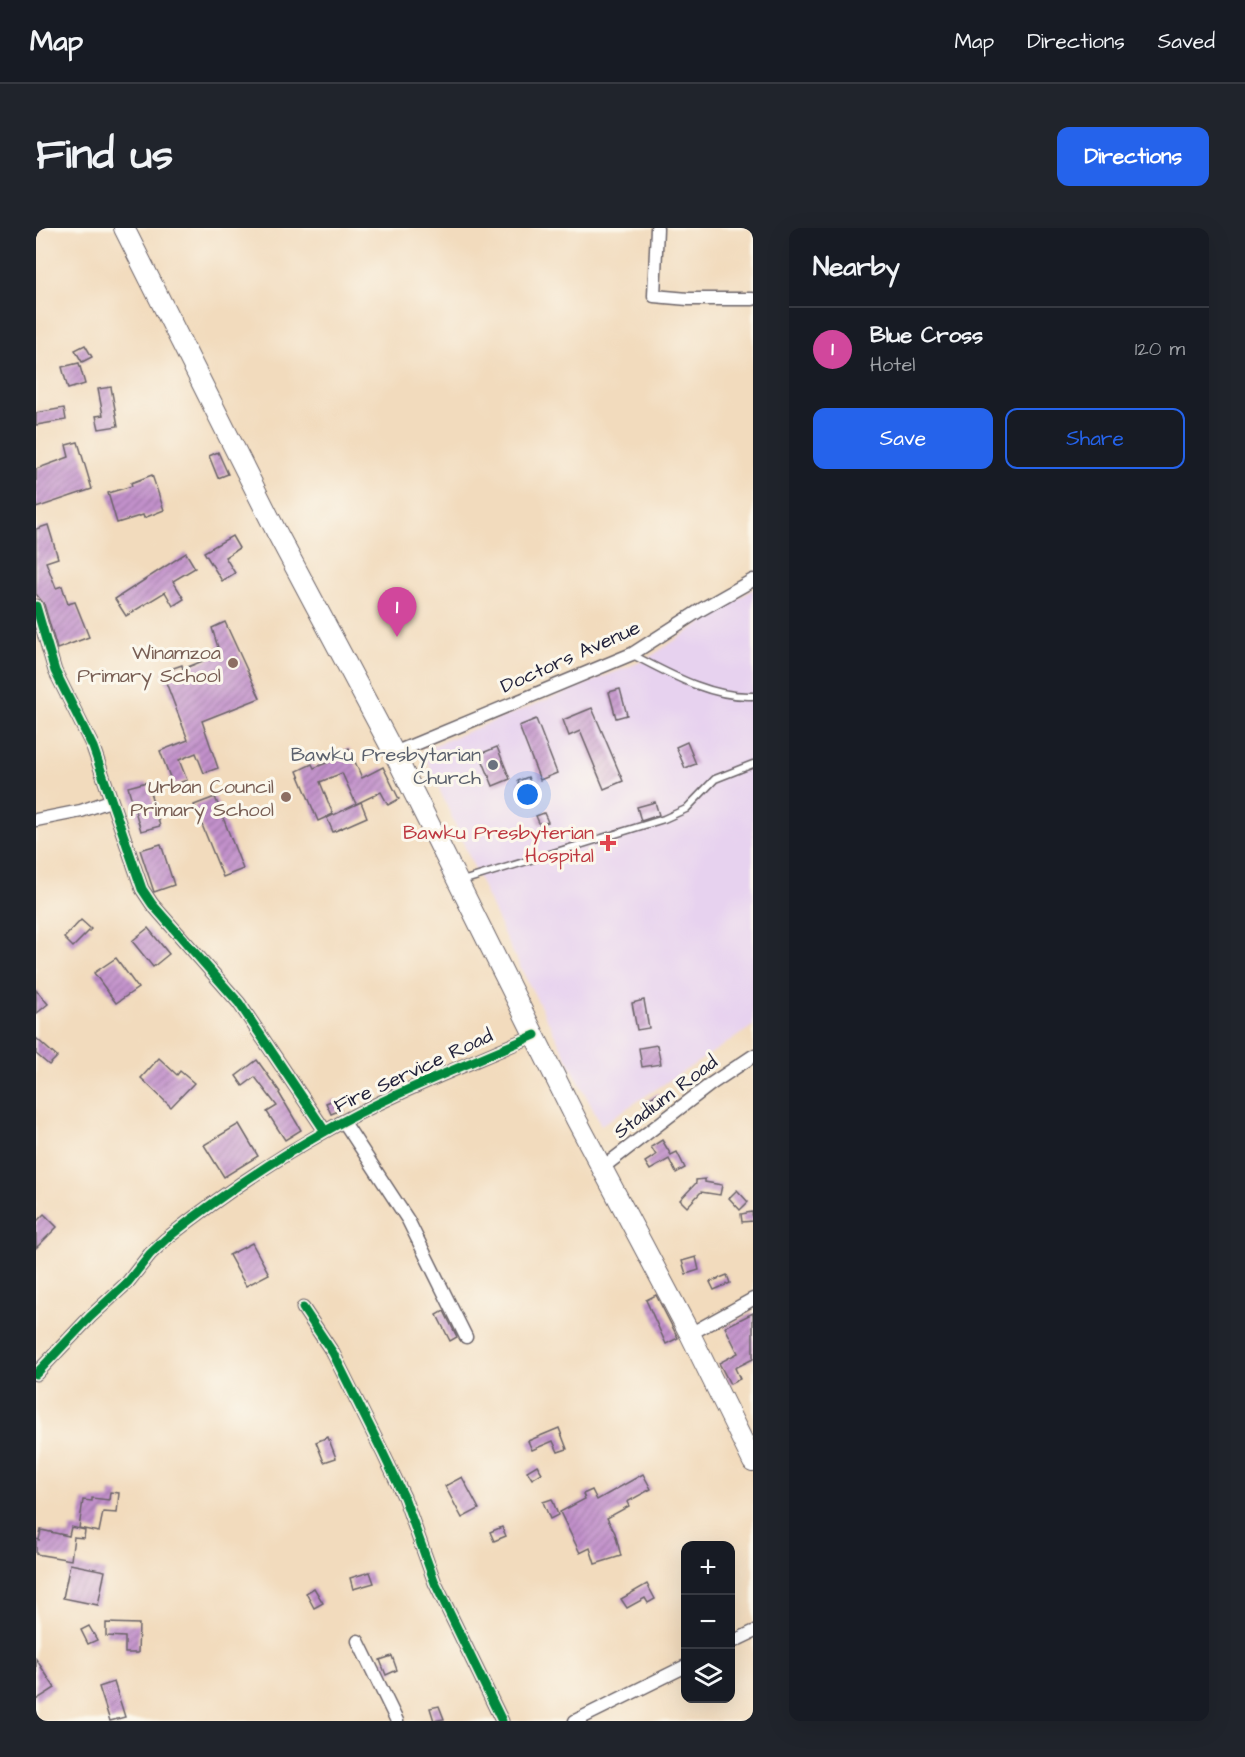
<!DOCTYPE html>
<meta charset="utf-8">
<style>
:root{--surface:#171b24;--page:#20242c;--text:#f1f3f6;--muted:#9ea1a6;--line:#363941;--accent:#2563eb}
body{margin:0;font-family:"Architects Daughter",sans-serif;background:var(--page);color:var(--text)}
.controls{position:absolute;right:18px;bottom:18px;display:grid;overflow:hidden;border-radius:12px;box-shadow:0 6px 24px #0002}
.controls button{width:54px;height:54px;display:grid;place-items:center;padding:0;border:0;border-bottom:2px solid var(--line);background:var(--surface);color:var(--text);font:30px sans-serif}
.you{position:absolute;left:492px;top:567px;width:21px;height:21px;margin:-15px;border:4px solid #fff;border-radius:50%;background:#1a73e8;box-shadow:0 0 0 9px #1a73e833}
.badge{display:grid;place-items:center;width:39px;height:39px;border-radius:50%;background:var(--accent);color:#fff;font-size:20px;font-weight:700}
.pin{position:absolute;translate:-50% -50px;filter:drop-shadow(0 2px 3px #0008)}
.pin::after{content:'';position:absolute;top:32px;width:21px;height:18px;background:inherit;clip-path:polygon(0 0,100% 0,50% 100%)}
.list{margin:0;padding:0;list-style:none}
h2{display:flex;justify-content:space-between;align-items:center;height:78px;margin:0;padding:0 24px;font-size:26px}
h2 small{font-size:20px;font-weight:400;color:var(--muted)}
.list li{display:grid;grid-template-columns:39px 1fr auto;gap:18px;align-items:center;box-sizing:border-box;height:84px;padding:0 24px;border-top:2px solid var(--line)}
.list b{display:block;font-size:22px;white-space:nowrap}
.list p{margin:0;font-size:20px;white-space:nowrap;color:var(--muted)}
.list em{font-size:20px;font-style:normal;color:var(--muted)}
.actions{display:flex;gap:12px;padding:18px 24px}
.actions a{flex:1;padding:14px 0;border:2px solid var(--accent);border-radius:12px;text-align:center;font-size:21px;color:var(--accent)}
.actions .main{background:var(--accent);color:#fff}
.icon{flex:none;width:33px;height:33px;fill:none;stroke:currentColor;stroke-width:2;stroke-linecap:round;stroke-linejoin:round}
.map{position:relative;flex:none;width:717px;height:1493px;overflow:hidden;border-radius:12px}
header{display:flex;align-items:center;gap:36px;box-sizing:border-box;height:84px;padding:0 30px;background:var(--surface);border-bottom:2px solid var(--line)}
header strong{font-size:28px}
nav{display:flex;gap:33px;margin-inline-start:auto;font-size:21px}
.intro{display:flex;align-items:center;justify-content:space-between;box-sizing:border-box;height:144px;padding:0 36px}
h1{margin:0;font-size:42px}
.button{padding:15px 27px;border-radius:12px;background:var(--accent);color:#fff;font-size:21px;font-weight:700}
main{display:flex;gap:36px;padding:0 36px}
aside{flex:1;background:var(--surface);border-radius:12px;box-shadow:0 6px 24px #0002}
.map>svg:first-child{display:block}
.built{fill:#e7d2ef}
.building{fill:url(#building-hatch)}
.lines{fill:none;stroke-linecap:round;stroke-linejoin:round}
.service-casing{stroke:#6b6368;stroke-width:9}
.minor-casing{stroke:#6b6368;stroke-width:15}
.trunk-casing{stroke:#6b6368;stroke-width:22}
.service{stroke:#fff;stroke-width:6}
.minor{stroke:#fff;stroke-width:12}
.trunk{stroke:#fff;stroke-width:20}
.cycleway-casing{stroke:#fbf7ec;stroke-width:13}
.cycleway{stroke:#00873e;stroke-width:9}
.education-dot{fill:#8d6e63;stroke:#fbf7ec;stroke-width:2}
.worship-dot{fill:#6b7280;stroke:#fbf7ec;stroke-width:2}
.health-dot{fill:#e0444e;stroke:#fbf7ec;stroke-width:2}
.labels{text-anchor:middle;stroke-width:6;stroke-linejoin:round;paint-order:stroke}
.education-label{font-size:20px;fill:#785e54;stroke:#fbf7ec;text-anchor:end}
.street-label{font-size:20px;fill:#22223b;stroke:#fbf7ec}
.worship-label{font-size:20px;fill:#5b616d;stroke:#fbf7ec;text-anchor:end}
.health-label{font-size:20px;fill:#be3a42;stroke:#fbf7ec;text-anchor:end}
</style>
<header>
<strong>Map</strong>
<nav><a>Map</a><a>Directions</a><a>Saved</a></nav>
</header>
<div class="intro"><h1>Find us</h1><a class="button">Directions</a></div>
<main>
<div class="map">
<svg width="717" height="1493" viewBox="0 0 717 1493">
<defs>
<pattern id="building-hatch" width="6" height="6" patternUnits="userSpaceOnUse" patternTransform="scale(1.5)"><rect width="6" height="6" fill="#c291cb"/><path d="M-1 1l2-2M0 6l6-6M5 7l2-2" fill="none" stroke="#9d76a6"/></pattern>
</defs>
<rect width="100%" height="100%" fill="#fbf7ec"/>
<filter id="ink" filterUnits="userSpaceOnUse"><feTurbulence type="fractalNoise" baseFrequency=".0167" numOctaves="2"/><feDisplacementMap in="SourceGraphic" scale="12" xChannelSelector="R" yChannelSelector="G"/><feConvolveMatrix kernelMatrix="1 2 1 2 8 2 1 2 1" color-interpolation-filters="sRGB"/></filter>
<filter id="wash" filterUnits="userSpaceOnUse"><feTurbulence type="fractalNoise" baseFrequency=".008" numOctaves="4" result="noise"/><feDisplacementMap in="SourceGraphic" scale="24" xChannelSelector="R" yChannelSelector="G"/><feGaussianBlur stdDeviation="1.35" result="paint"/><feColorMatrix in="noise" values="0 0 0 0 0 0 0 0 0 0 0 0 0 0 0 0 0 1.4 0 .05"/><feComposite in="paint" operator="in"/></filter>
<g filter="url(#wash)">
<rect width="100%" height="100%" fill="#f2dbbd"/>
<path class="built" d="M717,361V798L565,897L469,709L386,522L609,432Z"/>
<g id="blocks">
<g class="building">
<path d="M49,117L56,129L46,134L39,122Z"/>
<path d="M43,135L49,156L32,161L26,139Z"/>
<path d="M75,159L82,198L63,201L60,188L67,187L62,161Z"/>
<path d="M28,180L30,192L0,197V185Z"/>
<path d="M42,214L56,261L0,280V241L33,229L30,217Z"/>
<path d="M182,224L192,246L182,250L173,228Z"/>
<path d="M116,247L128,282L108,290L107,287L81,295L72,265L96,258L95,255Z"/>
<path d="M12,297L22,330L10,334L20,360L26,358L32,376L39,374L53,409L21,421L8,376L0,366V301Z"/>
<path d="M196,308L203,320L189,329L199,345L186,353L168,324Z"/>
<path d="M150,325L159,340L137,353L148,371L137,378L129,364L90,388L79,371Z"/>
<path d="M189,394L224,470L166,493L182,540L168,545L160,525L143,532L151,552L137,557L124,523L152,512L126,444L146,437L147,441L184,426L176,400Z"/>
<path d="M584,461L591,487L580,490L573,464Z"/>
<path d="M556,480L587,553L568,561L544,503L533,508L527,492Z"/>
<path d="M500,491L521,545L504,552L483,498Z"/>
<path d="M651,514L660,536L649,540L640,519Z"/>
<path d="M461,519L474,551L457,558L444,526Z"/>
<path d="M313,520L326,550L347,539L363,571L352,577L345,564L320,576L306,545L284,554L297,586L282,593L261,543L276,536L278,540L300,531L298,527Z"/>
<path d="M492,549L498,564L488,568L482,553Z"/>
<path d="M111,554L124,598L105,603L92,559Z"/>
<path d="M179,569L207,641L187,649L158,577Z"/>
<path d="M325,574L331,589L297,604L291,590Z"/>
<path d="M619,574L623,587L605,593L601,579Z"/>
<path d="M508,585L512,594L504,597L500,588Z"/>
<path d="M125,616L138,657L118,664L104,622Z"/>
<path d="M45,692L55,701L37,719L28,710Z"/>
<path d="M112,700L133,726L117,739L96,713Z"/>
<path d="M80,730L102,760L80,775L58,745Z"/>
<path d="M0,762L12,776L0,786Z"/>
<path d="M608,772L613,800L601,802L596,775Z"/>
<path d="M0,810L21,829L13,837L0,826Z"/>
<path d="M621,817L625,836L606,839L603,820Z"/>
<path d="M123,830L141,847L144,843L158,855L135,879L105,850Z"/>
<path d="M221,832L244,864L243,865L265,902L249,912L231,884L241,878L219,849L207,858L200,848Z"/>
<path d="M622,865L627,873L612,884L607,875Z"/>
<path d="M300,871L305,882L295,886L290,875Z"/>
<path d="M203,896L222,928L188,949L168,917Z"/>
<path d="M626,912L635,927L641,924L649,940L640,945L633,931L614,942L609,934L620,927L615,919Z"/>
<path d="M669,951V954L686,957L684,967L665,964L651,979L644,972L660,955V952Z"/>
<path d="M701,962L712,974L704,982L693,970Z"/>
<path d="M716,984L717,993L706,994L705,986Z"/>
<path d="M8,986L21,999L0,1020V994Z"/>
<path d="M216,1015L233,1046L210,1058L193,1027Z"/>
<path d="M660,1029L663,1042L650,1046L646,1033Z"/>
<path d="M691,1047L694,1055L678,1062L674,1054Z"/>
<path d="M620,1067L642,1110L630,1116L610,1072Z"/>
<path d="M408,1083L421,1109L414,1113L401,1087Z"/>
<path d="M717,1085V1131L699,1140L704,1151L694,1156L683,1135L702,1125L689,1099Z"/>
<path d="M523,1200L531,1221L522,1224L517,1213L496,1222L492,1213Z"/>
<path d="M292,1209L300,1230L288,1234L280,1214Z"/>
<path d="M501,1237L506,1245L496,1251L491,1243Z"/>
<path d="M607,1246L615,1261L591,1274L593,1278L571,1290L579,1305L585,1328L559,1336L554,1320L544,1325L524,1284L549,1271L547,1266L556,1262L561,1272Z"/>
<path d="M426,1249L443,1281L426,1290L409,1258Z"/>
<path d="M74,1264L83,1265L81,1285L67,1284L63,1304L43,1300L47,1272L56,1273V1270L73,1272Z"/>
<path d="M516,1271L522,1287L514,1291L507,1274Z"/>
<path d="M35,1299L49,1302L48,1310L37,1309H38L35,1332L0,1326V1311L3,1312L5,1302L33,1308Z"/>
<path d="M466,1299L470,1308L458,1313L454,1304Z"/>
<path d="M34,1336L69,1343L62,1377L27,1370Z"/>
<path d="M334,1344L338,1355L317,1361L314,1350Z"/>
<path d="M611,1356L619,1371L612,1375L609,1370L591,1380L585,1371Z"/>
<path d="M278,1360L287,1375L278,1380L270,1365Z"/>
<path d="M70,1395L103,1396L102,1425H89V1409L70,1408Z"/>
<path d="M53,1398L61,1412L52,1416L45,1402Z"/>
<path d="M356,1428L361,1442L350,1447L344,1432Z"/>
<path d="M0,1431L19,1460L0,1472Z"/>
<path d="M78,1454L89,1489L74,1493L63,1459Z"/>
<path d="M403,1478L408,1491L398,1493L394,1480Z"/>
</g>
</g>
</g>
<g filter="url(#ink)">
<use href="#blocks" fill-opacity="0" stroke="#6b6368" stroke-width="1.5"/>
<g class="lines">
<defs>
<g id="service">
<path d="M597,427C632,445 675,470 717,468"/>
<path d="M426,653L628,591L650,581L679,551L717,536"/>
</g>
<g id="minor">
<path d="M621,0L618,68L652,71H717"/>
<path d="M0,378L19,443L57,519L106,661L116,676L203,775L289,903"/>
<path d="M358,525L596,426L666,381L717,352"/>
<path d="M0,592L45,583L74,573"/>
<path d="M308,894L372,992L430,1109"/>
<path d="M566,940L675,856L717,828"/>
<path d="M267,1080L297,1125L347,1225L368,1269L399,1355L466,1493"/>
<path d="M654,1106L717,1071"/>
<path d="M0,1146L54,1089L92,1054L114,1026L130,1011C179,972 233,935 288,904C355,865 429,838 499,807"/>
<path d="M322,1413L361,1493"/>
<path d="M694,1415L717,1404"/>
<path d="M539,1493L650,1438"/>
</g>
<path id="trunk" d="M88,0L240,303L358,525L540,891L654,1106L717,1234"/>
</defs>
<use href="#service" class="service-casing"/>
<use href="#minor" class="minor-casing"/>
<use href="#trunk" class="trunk-casing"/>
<use href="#service" class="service"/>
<use href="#minor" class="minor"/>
<use href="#trunk" class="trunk"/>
<defs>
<g id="cycleway">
<path d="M0,378L19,443L57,519L106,661L116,676L203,775L289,903"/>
<path d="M267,1080L297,1125L347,1225L368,1269L399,1355L466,1493"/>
<path d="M0,1146L54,1089L92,1054L114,1026L130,1011C179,972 233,935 288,904C355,865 429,838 499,807"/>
</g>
</defs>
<use href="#cycleway" class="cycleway-casing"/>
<use href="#cycleway" class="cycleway"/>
</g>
</g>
<g class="education-dot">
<circle cx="197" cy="435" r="6"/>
<circle cx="250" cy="569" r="6"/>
</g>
<circle class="worship-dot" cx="457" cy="537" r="6"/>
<path class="health-dot" d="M569 606h6v6h6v6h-6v6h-6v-6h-6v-6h6z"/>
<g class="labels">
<g class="education-label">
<text x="185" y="431">Winamzoa<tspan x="185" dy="23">Primary School</tspan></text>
<text x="238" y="565">Urban Council<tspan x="238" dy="23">Primary School</tspan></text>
</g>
<g class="street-label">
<text transform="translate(534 428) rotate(-24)" y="7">Doctors Avenue</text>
<text transform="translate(377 842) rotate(-25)" y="7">Fire Service Road</text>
<text transform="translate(629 868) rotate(-37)" y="7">Stadium Road</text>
</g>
<g class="worship-label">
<text x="445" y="533">Bawku Presbytarian<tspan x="445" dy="23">Church</tspan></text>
</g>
<g class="health-label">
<text x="558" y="611">Bawku Presbyterian<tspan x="558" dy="23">Hospital</tspan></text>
</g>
</g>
</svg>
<div class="controls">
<button>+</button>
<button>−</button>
<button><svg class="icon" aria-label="layers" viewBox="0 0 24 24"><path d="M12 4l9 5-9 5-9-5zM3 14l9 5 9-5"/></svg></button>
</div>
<div class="you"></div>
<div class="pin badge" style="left:361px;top:409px;background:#d1479c">1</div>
</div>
<aside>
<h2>Nearby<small></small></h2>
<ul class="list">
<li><span class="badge" style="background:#d1479c">1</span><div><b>Blue Cross</b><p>Hotel</p></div><em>120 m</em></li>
</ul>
<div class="actions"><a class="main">Save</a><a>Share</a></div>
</aside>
</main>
